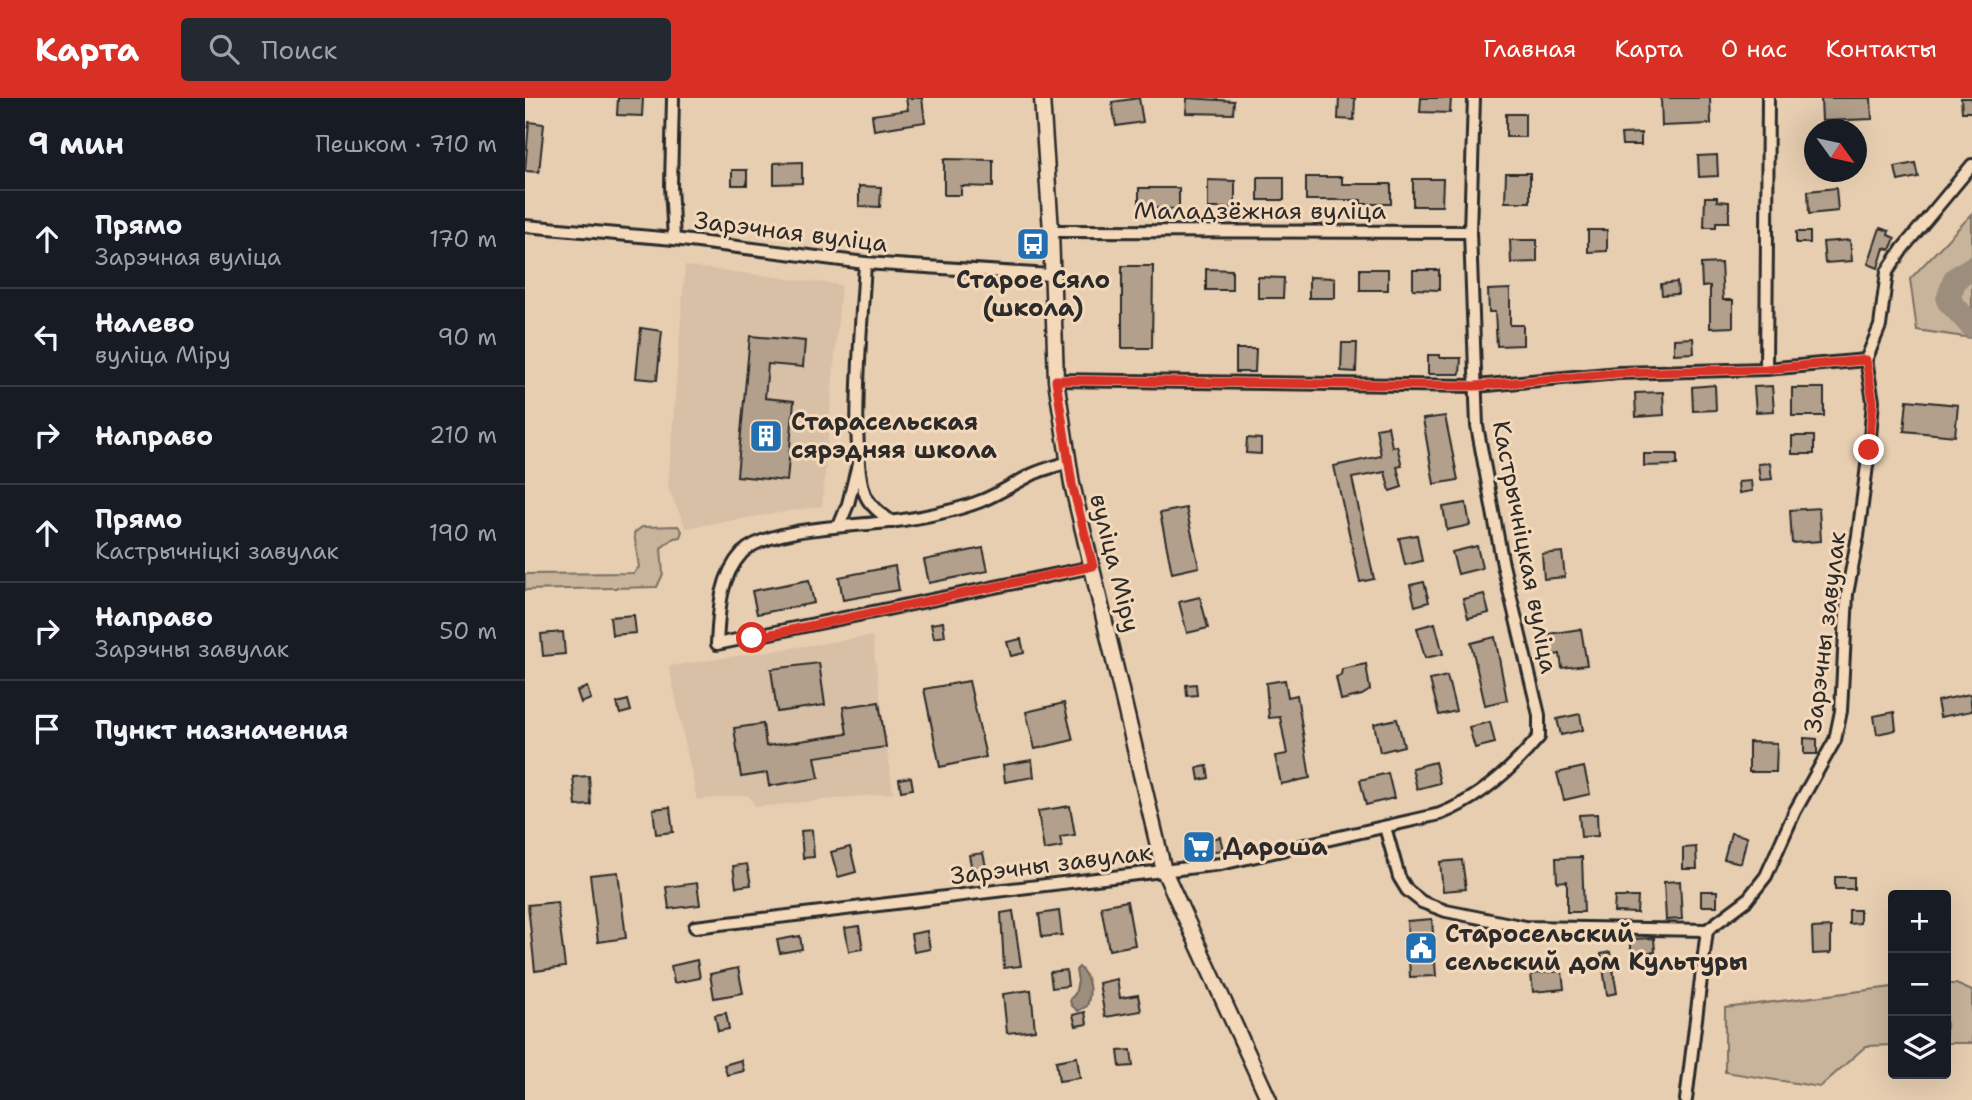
<!DOCTYPE html>
<html lang="ru">
<meta charset="utf-8">
<style>
:root{--surface:#171b24;--page:#242831;--text:#f1f3f6;--muted:#9ea1a6;--line:#363941;--accent:#d93025}
body{margin:0;font-family:"Shantell Sans",sans-serif;background:var(--page);color:var(--text)}
.controls{position:absolute;right:21px;bottom:21px;display:grid;overflow:hidden;border-radius:7px;box-shadow:0 7px 28px #0002}
.controls button{width:63px;height:63px;display:grid;place-items:center;padding:0;border:0;border-bottom:2px solid var(--line);background:var(--surface);color:var(--text);font:35px sans-serif}
.compass{position:absolute;left:1279px;top:21px;width:63px;height:63px;border-radius:50%;background:var(--surface);box-shadow:0 7px 28px #0002;rotate:123deg}
.stop{position:absolute;width:21px;height:21px;margin:-16px;border:5px solid #d93025;border-radius:50%;background:#fff}
.stop.end{background:#d93025;border-color:#fff;box-shadow:0 2px 7px #0008}
.list{margin:0;padding:0;list-style:none}
h2{display:flex;justify-content:space-between;align-items:center;height:91px;margin:0;padding:0 28px;font-size:30px}
h2 small{font-size:23px;font-weight:400;color:var(--muted)}
.list li{display:grid;grid-template-columns:46px 1fr auto;gap:21px;align-items:center;box-sizing:border-box;height:98px;padding:0 28px;border-top:2px solid var(--line)}
.list b{display:block;font-size:26px;white-space:nowrap}
.list p{margin:0;font-size:23px;white-space:nowrap;color:var(--muted)}
.list em{font-size:23px;font-style:normal;color:var(--muted)}
.icon{flex:none;width:38px;height:38px;fill:none;stroke:currentColor;stroke-width:2;stroke-linecap:round;stroke-linejoin:round}
.map{position:relative;flex:none;width:1447px;height:1002px;overflow:hidden}
header{display:flex;align-items:center;gap:42px;box-sizing:border-box;height:98px;padding:0 35px;background:var(--accent);color:#fff}
header strong{font-size:33px}
nav{display:flex;gap:38px;margin-inline-start:auto;font-size:24px}
.search{width:490px;height:63px;background:var(--page);display:flex;align-items:center;gap:18px;box-sizing:border-box;padding:0 24px;border-radius:7px;color:var(--muted);font-size:26px}
main{display:flex}
aside{flex:1;background:var(--surface)}
.map>svg:first-child{display:block}
.built{fill:#d7c0a6}
.green{fill:#c8b39b;stroke:#7a6f63;stroke-width:2}
.water{fill:#9c8d7c;stroke:#6f665c;stroke-width:2}
.lines{fill:none;stroke-linecap:round;stroke-linejoin:round}
.river{stroke:#9c8d7c;stroke-width:24}
.building{fill:#b2a08c;stroke:#2b2b2b;stroke-width:2}
.minor-casing{stroke:#2b2b2b;stroke-width:16}
.tertiary-casing{stroke:#2b2b2b;stroke-width:19}
.minor{stroke:#f3d8ba;stroke-width:10}
.tertiary{stroke:#f3d8ba;stroke-width:14}
.route{stroke:#d93025;stroke-width:9}
.labels{text-anchor:middle;stroke-width:6;stroke-linejoin:round;paint-order:stroke}
.street-label{font-size:24px;fill:#2b2b2b;stroke:#f3d8ba}
.poi-label{font-size:24px;font-weight:bold;fill:#2b2b2b;stroke:#f3d8ba;text-anchor:start}
</style>
<header>
<strong>Карта</strong>
<div class="search"><svg class="icon" aria-label="search" viewBox="0 0 24 24"><circle cx="10" cy="10" r="6"/><path d="M15 15l6 6"/></svg>Поиск</div>
<nav><a>Главная</a><a>Карта</a><a>О нас</a><a>Контакты</a></nav>
</header>
<main>
<aside>
<h2>9 мин<small>Пешком · 710 m</small></h2>
<ul class="list">
<li><svg class="icon" aria-label="ahead" viewBox="0 0 24 24"><path d="M12 20V5M6 11l6-6 6 6"/></svg><div><b>Прямо</b><p>Зарэчная вуліца</p></div><em>170 m</em></li>
<li><svg class="icon" aria-label="left" viewBox="0 0 24 24"><path d="M17 20v-9H6M10 6l-5 5 5 5"/></svg><div><b>Налево</b><p>вуліца Міру</p></div><em>90 m</em></li>
<li><svg class="icon" aria-label="right" viewBox="0 0 24 24"><path d="M7 20v-9h11M14 6l5 5-5 5"/></svg><div><b>Направо</b></div><em>210 m</em></li>
<li><svg class="icon" aria-label="ahead" viewBox="0 0 24 24"><path d="M12 20V5M6 11l6-6 6 6"/></svg><div><b>Прямо</b><p>Кастрычніцкі завулак</p></div><em>190 m</em></li>
<li><svg class="icon" aria-label="right" viewBox="0 0 24 24"><path d="M7 20v-9h11M14 6l5 5-5 5"/></svg><div><b>Направо</b><p>Зарэчны завулак</p></div><em>50 m</em></li>
<li><svg class="icon" aria-label="arrive" viewBox="0 0 24 24"><path d="M6 21V4h12l-3 4 3 4H6"/></svg><div><b>Пункт назначения</b></div></li>
</ul>
</aside>
<div class="map">
<svg width="1447" height="1002" viewBox="0 0 1447 1002">
<rect width="100%" height="100%" fill="#e7ceb1"/>
<filter id="ink" filterUnits="userSpaceOnUse"><feTurbulence type="fractalNoise" baseFrequency=".0143" numOctaves="2"/><feDisplacementMap in="SourceGraphic" scale="14" xChannelSelector="R" yChannelSelector="G"/><feConvolveMatrix kernelMatrix="1 2 1 2 8 2 1 2 1" color-interpolation-filters="sRGB"/></filter>
<g filter="url(#ink)">
<g class="built">
<path d="M160,168L316,187L297,408L161,430L143,390Z"/>
<path d="M347,538L368,695L231,709L223,697L172,702L144,568Z"/>
</g>
<g class="green">
<path d="M1447,116V240L1392,232L1385,181Z"/>
<path d="M153,428L157,433L155,439L149,440L136,450L138,476L132,489L0,492V476L109,475L114,469L109,435L117,429Z"/>
<path d="M1421,886H1431L1447,893V945H1421Z"/>
<path d="M1368,889V947L1341,948L1295,989L1200,974V910Z"/>
</g>
<path class="water" d="M554,869C565,879 567,894 562,908L553,913L546,907L545,901L550,896L553,883L551,872Z"/>
<g class="lines">
<path class="river" d="M1447,170L1430,181L1423,202L1447,228"/>
</g>
<g class="building">
<path d="M93,0H118L117,18L92,17Z"/>
<path d="M381,0H397L400,24L349,32L347,17L383,12Z"/>
<path d="M614,0L618,24L591,28L587,4Z"/>
<path d="M662,0L709,3L708,16L661,15Z"/>
<path d="M814,0H830L829,22L813,21Z"/>
<path d="M896,0H926L925,15L895,14Z"/>
<path d="M1136,0H1185L1186,26L1137,28Z"/>
<path d="M1296,0H1346L1347,21L1297,23Z"/>
<path d="M1436,0H1447V14H1437Z"/>
<rect x="981" y="16" width="19" height="23"/>
<path d="M4,24L19,26L14,74L0,73Z"/>
<path d="M1116,35V47H1097L1096,36Z"/>
<path d="M1192,57L1193,78L1174,79L1173,58Z"/>
<path d="M419,61L468,62V89L436,88V97H419Z"/>
<path d="M277,64V85L249,86V65Z"/>
<path d="M1390,65L1393,79L1373,83L1370,69Z"/>
<rect x="207" y="72" width="15" height="15"/>
<path d="M981,75H1005V104H980Z"/>
<rect x="733" y="79" width="26" height="23"/>
<path d="M781,79H817V86H866V106H836V102H781Z"/>
<path d="M888,81H918L917,108H888Z"/>
<path d="M683,82L710,83V110H683Z"/>
<path d="M334,88L356,89L355,109L334,108Z"/>
<path d="M614,90H654V111L614,110Z"/>
<path d="M1311,90L1313,113L1284,116L1283,93Z"/>
<path d="M1180,99H1192V103L1204,104V124H1191V129H1179Z"/>
<path d="M1355,130L1364,133L1363,137L1370,140L1365,152L1359,150L1353,170L1343,166Z"/>
<path d="M1063,132H1082V153L1063,154Z"/>
<rect x="1271" y="134" width="14" height="11"/>
<path d="M985,142H1012V164L986,165Z"/>
<path d="M1325,142L1327,163L1300,165L1298,144Z"/>
<path d="M1196,165L1198,202H1208V229L1185,230V188L1177,189L1176,166Z"/>
<path d="M597,168H628L627,250H597Z"/>
<path d="M681,171L707,172V192H681Z"/>
<rect x="835" y="171" width="28" height="21"/>
<path d="M888,172H914V192L888,191Z"/>
<path d="M733,179L759,180L758,200H733Z"/>
<path d="M784,179L810,180V200H784Z"/>
<path d="M1152,184L1153,196L1137,197L1136,186Z"/>
<path d="M985,191V227H998V247L972,248L970,214H964L963,192Z"/>
<path d="M116,230L137,233L132,282L111,280Z"/>
<path d="M225,238L280,243L278,269L243,266L240,300L269,303L262,383L212,378Z"/>
<path d="M1168,240L1169,255L1149,256V241Z"/>
<path d="M817,245H832L831,274L816,273Z"/>
<path d="M711,251H731L730,274H711Z"/>
<path d="M903,257H915V260H936L935,276H903Z"/>
<path d="M1190,287L1191,312L1168,313L1167,289Z"/>
<path d="M1247,288L1249,313L1231,314L1229,289Z"/>
<rect x="1267" y="290" width="32" height="28"/>
<path d="M1138,294L1139,317L1111,319L1110,295Z"/>
<path d="M1382,302L1433,307L1430,338L1379,333Z"/>
<path d="M920,318L933,382L909,386L898,321Z"/>
<path d="M863,328L867,349L872,348L877,368L872,369L877,389L865,393L860,374L827,380L849,481L835,484L809,368L856,358L851,330Z"/>
<rect x="1267" y="338" width="22" height="18"/>
<path d="M722,340L736,341V356L721,355Z"/>
<path d="M1119,356H1152V367L1119,368Z"/>
<path d="M1245,365L1247,381L1235,382L1233,366Z"/>
<path d="M1226,383L1227,393L1214,395L1213,384Z"/>
<path d="M941,405L945,427L922,432L918,409Z"/>
<path d="M661,410L674,469L647,475L635,415Z"/>
<path d="M1294,410L1296,443L1267,445L1265,412Z"/>
<path d="M892,437L897,463L880,467L874,440Z"/>
<path d="M952,448L957,470L933,476L927,454Z"/>
<path d="M458,450L463,473L404,485L399,462Z"/>
<path d="M1037,454L1040,479L1019,481L1017,456Z"/>
<path d="M370,468L374,492L318,502L314,479Z"/>
<path d="M284,482L289,505L232,516L227,493Z"/>
<path d="M899,484L904,504L890,508L885,487Z"/>
<path d="M959,496L964,515L943,520L938,501Z"/>
<path d="M675,499L683,530L662,535L654,504Z"/>
<path d="M109,517L111,535L87,537L85,519Z"/>
<path d="M418,524L420,538L409,540L406,526Z"/>
<path d="M910,525L918,556L900,560L892,530Z"/>
<path d="M1056,531L1062,567L1037,570L1035,556L1019,559L1016,537Z"/>
<path d="M38,534L40,556L18,558L16,536Z"/>
<path d="M970,539L982,602L960,607L946,545Z"/>
<path d="M496,541L499,555L486,558L482,544Z"/>
<path d="M294,565L300,607L252,614L246,571Z"/>
<path d="M841,566L845,592L837,597L816,602L811,579L816,577L817,571Z"/>
<path d="M922,578L931,613L914,617L905,582Z"/>
<path d="M760,582L763,599L772,597L785,680L756,686L750,658L762,656L755,619L744,620L741,585Z"/>
<path d="M444,583L461,659L415,669L399,591Z"/>
<path d="M671,586L672,597L662,598L661,587Z"/>
<path d="M62,589L66,601L56,605L52,593Z"/>
<path d="M1445,596L1447,613L1415,619L1412,603Z"/>
<path d="M103,602L106,613L95,616L92,605Z"/>
<path d="M354,604L361,649L290,659L294,680L244,688L242,675L216,679L209,630L238,626L241,648L322,636L318,609Z"/>
<path d="M539,605L548,642L510,651L501,614Z"/>
<path d="M1369,614L1371,632L1352,636L1349,618Z"/>
<path d="M1055,616L1058,632L1036,637L1032,621Z"/>
<path d="M872,621L879,648L855,654L849,626Z"/>
<path d="M965,624L970,645L950,650L944,629Z"/>
<path d="M1279,640L1292,641V656H1279Z"/>
<path d="M1224,644L1252,645L1251,674H1224Z"/>
<path d="M507,662L509,679L480,684L478,667Z"/>
<path d="M910,664L915,685L892,691L887,670Z"/>
<path d="M682,668L684,680L674,682L672,670Z"/>
<path d="M1059,669L1065,696L1039,702L1032,675Z"/>
<path d="M863,675L869,700L841,707L835,682Z"/>
<path d="M64,678L66,707L51,708L48,679Z"/>
<path d="M386,679L388,691L376,693L374,681Z"/>
<path d="M545,708L550,737L535,739L537,749L519,752L513,713Z"/>
<path d="M145,709L148,734L131,736L128,711Z"/>
<path d="M1072,716L1073,738L1056,739L1054,717Z"/>
<path d="M287,732L289,759L278,760L276,733Z"/>
<path d="M1206,735L1222,739L1216,765L1199,761Z"/>
<path d="M678,737L679,743L695,739L698,752L669,756L665,740Z"/>
<path d="M325,749L331,774L313,779L306,754Z"/>
<path d="M1171,749L1172,771H1158V750Z"/>
<path d="M458,755L461,769L447,772L444,757Z"/>
<path d="M1057,759L1059,814H1042V783L1032,784L1031,760Z"/>
<path d="M937,762L941,791L918,793L915,764Z"/>
<path d="M222,766L226,787L211,789L208,768Z"/>
<path d="M93,774L101,840L73,844L65,777Z"/>
<rect x="1310" y="779" width="19" height="12"/>
<path d="M1155,783L1157,821L1141,822L1139,784Z"/>
<path d="M172,785L175,807L144,811L141,789Z"/>
<rect x="1176" y="793" width="16" height="15"/>
<path d="M1090,799H1113L1112,815L1089,814Z"/>
<path d="M602,803L610,847L584,852L576,808Z"/>
<path d="M32,804L40,869L10,873L3,807Z"/>
<path d="M1324,812H1335V825L1324,826Z"/>
<path d="M488,813L496,868L479,870L476,815Z"/>
<path d="M534,813L537,837L517,839L514,816Z"/>
<path d="M907,821L911,878L885,879L882,823Z"/>
<path d="M334,828L338,851L324,853L320,830Z"/>
<path d="M1306,829V855L1288,856L1287,830Z"/>
<path d="M402,833L405,851L389,854L386,836Z"/>
<path d="M275,838L277,851L255,855L252,842Z"/>
<path d="M1129,840L1130,854L1106,855V841Z"/>
<path d="M1085,854L1092,895L1082,897L1076,856Z"/>
<path d="M172,862L175,880L149,885L146,868Z"/>
<path d="M213,870L218,895L189,900L185,876Z"/>
<path d="M541,872L543,888L527,890L525,874Z"/>
<path d="M1037,873L1039,891L1008,894L1006,876Z"/>
<path d="M592,881L595,900L613,897L616,913L580,919L574,885Z"/>
<path d="M506,892L510,932L482,935L478,896Z"/>
<path d="M560,914L562,926L551,928L548,917Z"/>
<path d="M201,915L204,931L193,933L190,917Z"/>
<path d="M606,952L608,968L595,969L593,953Z"/>
<path d="M552,959L555,980L534,983L531,963Z"/>
<path d="M216,962L219,973L202,977L199,967Z"/>
</g>
<g class="lines">
<defs>
<g id="minor">
<path d="M148,0L146,88L149,141"/>
<path d="M0,128L149,141L340,165L526,177"/>
<path d="M526,133L945,134"/>
<path d="M340,165C338,210 322,371 343,402C349,411 359,418 367,424"/>
<path d="M1341,262L1355,228L1362,174L1378,150L1447,67"/>
<path d="M1241,271L1243,0"/>
<path d="M531,282L951,288L1093,275L1241,271L1341,262"/>
<path d="M543,364C532,368 519,371 508,376C490,385 474,396 456,403C431,413 403,418 378,422C339,429 245,427 217,455C194,480 194,514 192,546L567,469"/>
<path d="M314,428L323,406L332,370"/>
<path d="M860,729L874,779L882,792L897,804L921,813L1000,829L1182,832L1222,802L1241,778L1270,713L1310,642L1316,613L1322,496L1333,438L1344,352L1348,303L1341,262"/>
<path d="M170,829L696,766L915,716C954,701 987,671 1014,639V617L978,467L952,328L945,134L949,0"/>
<path d="M1161,1002L1182,832"/>
</g>
<path id="tertiary" d="M517,0L526,133L531,282L547,386L639,773L744,1002"/>
</defs>
<use href="#minor" class="minor-casing"/>
<use href="#tertiary" class="tertiary-casing"/>
<use href="#minor" class="minor"/>
<use href="#tertiary" class="tertiary"/>
</g>
</g>
<g class="lines" filter="url(#ink)">
<path class="route" d="M227,540L568,468L547,386L531,282L951,288L1093,275L1241,271L1341,262L1348,303L1344,352"/>
</g>
<defs>
<symbol id="bus-square" viewBox="-11 -11 22 22"><rect x="-9" y="-9" width="18" height="18" rx="4" fill="#1f6fb2" stroke="#f3d8ba"/><path d="M-5-6H5V4H4V6H2V4H-2V6H-4V4H-5ZM-3.5-4V0h7V-4ZM-3.5 1.2v1.5H-2V1.2ZM2 1.2v1.5H3.5V1.2Z" fill="#fff"/></symbol>
<symbol id="building-square" viewBox="-11 -11 22 22"><rect x="-9" y="-9" width="18" height="18" rx="4" fill="#1f6fb2" stroke="#f3d8ba"/><path d="M-4-6H4V6H1V3H-1V6H-4ZM-2.5-4.3h1.7v1.8h-1.7ZM.8-4.3h1.7v1.8H.8ZM-2.5-1h1.7V.8h-1.7ZM.8-1h1.7V.8H.8Z" fill="#fff"/></symbol>
<symbol id="supermarket-square" viewBox="-11 -11 22 22"><rect x="-9" y="-9" width="18" height="18" rx="4" fill="#1f6fb2" stroke="#f3d8ba"/><path d="M-6-5.5h2.5l.6 2H6L4.5 2H-2.5L-4.4-4H-6ZM-1.5 3.2a1.3 1.3 0 1 0 .1 0ZM3 3.2a1.3 1.3 0 1 0 .1 0Z" fill="#fff"/></symbol>
<symbol id="civic-square" viewBox="-11 -11 22 22"><rect x="-9" y="-9" width="18" height="18" rx="4" fill="#1f6fb2" stroke="#f3d8ba"/><path d="M-.6-6.5H3V-4.5H.6V-3L4-1V1h2V6H-6V1h2V-1L-.6-3ZM-1.2 2.5V6h2.4V2.5Z" fill="#fff"/></symbol>
</defs>
<g fill-rule="evenodd">
<use href="#bus-square" x="489" y="127" width="38" height="38"/>
<use href="#building-square" x="222" y="319" width="38" height="38"/>
<use href="#supermarket-square" x="655" y="730" width="38" height="38"/>
<use href="#civic-square" x="877" y="831" width="38" height="38"/>
</g>
<g class="labels">
<g class="street-label">
<text x="735" y="121">Маладзёжная вуліца</text>
<text transform="translate(266 134) rotate(7)" y="8">Зарэчная вуліца</text>
<text transform="translate(1000 449) rotate(79)" y="8">Кастрычніцкая вуліца</text>
<text transform="translate(590 465) rotate(76)" y="8">вуліца Міру</text>
<text transform="translate(1300 534) rotate(-83)" y="8">Зарэчны завулак</text>
<text transform="translate(526 766) rotate(-7)" y="8">Зарэчны завулак</text>
</g>
<g class="poi-label">
<text x="508" y="190" text-anchor="middle">Старое Сяло<tspan x="508" dy="28">(школа)</tspan></text>
<text x="266" y="332">Старасельская<tspan x="266" dy="28">сярэдняя школа</tspan></text>
<text x="698" y="757">Дароша</text>
<text x="920" y="844">Старосельский<tspan x="920" dy="28">сельский дом Культуры</tspan></text>
</g>
</g>
</svg>
<div class="controls">
<button>+</button>
<button>−</button>
<button><svg class="icon" aria-label="layers" viewBox="0 0 24 24"><path d="M12 4l9 5-9 5-9-5zM3 14l9 5 9-5"/></svg></button>
</div>
<svg class="compass" viewBox="-18 -18 36 36"><path d="M0-13l5 13h-10z" fill="#e53935"/><path d="M0 13l5-13h-10z" fill="#9ea1a6"/></svg>
<div class="stop" style="left:227px;top:540px"></div>
<div class="stop end" style="left:1344px;top:352px"></div>
</div>
</main>
